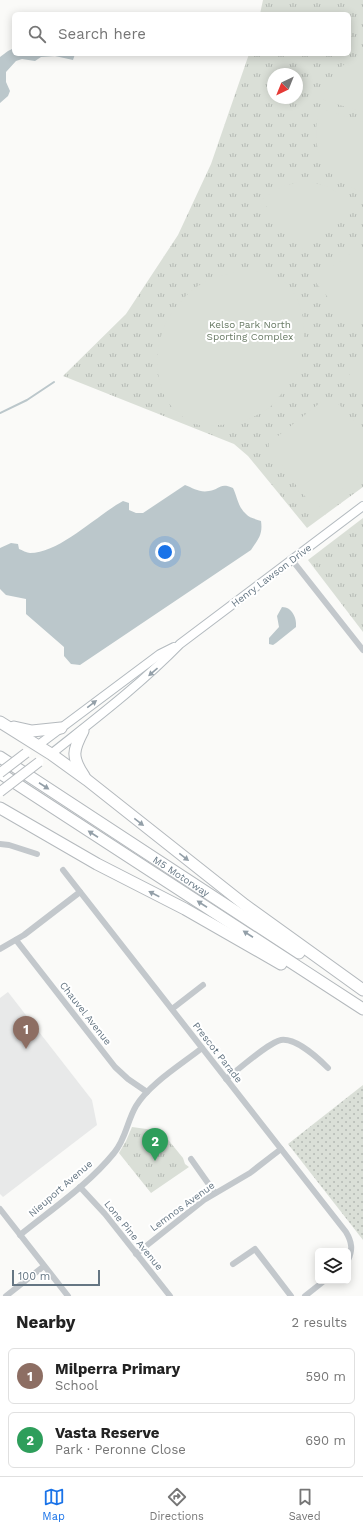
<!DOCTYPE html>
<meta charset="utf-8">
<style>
:root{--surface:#fff;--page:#f6f6f6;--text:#222;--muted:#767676;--line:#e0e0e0;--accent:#1a73e8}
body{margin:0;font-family:"Work Sans",sans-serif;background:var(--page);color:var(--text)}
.controls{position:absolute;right:12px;bottom:12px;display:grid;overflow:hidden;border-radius:6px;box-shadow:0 2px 10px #0003}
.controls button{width:36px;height:36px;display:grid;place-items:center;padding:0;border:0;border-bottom:1px solid var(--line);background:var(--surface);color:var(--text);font:20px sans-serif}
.compass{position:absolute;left:267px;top:68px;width:36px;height:36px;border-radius:50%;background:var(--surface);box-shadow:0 2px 10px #0003;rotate:223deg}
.scale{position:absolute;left:12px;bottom:10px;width:88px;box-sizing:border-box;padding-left:4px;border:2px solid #657683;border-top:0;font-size:11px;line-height:14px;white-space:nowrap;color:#657683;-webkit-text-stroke:3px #fff;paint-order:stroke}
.you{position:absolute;left:165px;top:552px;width:14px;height:14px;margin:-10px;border:3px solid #fff;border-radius:50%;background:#1a73e8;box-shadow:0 0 0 6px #1a73e833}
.badge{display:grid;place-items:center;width:26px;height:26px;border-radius:50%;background:var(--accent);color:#fff;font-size:13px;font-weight:700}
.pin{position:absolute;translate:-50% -33px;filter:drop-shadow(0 1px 2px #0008)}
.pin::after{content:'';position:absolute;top:21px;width:14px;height:12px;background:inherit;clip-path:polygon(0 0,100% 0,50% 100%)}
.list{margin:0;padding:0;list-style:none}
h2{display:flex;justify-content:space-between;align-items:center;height:52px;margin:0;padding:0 16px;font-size:17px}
h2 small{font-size:13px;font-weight:400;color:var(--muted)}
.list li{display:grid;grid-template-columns:26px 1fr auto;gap:12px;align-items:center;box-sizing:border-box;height:56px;margin:0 8px 8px;padding:0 8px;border:1px solid var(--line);border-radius:6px}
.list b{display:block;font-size:15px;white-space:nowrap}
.list p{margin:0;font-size:13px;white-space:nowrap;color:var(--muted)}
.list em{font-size:13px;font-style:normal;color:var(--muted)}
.icon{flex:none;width:22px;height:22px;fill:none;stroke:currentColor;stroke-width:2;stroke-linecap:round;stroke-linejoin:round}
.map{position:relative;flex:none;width:363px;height:1296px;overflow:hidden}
.search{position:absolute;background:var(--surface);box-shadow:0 2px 10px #0003;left:12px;right:12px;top:12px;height:44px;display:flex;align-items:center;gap:10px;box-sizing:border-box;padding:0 14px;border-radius:6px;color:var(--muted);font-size:15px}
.sheet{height:180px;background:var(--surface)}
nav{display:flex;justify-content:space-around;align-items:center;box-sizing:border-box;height:56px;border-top:1px solid var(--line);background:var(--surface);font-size:11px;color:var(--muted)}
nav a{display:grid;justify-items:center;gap:2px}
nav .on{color:var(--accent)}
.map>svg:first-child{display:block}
.built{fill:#e8e9e9}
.grass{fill:url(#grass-dots)}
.park{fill:url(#park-tufts);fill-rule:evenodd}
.pitch{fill:#dadfd7}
.water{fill:#bbc7cb}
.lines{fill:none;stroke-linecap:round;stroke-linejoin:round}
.stream{stroke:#bbc7cb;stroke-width:2}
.secondary-casing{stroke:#b3babf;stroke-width:10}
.motorway-casing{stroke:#b4b9bd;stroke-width:13}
.minor{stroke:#c3c8cc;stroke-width:6}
.secondary{stroke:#fff;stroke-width:8}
.motorway{stroke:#fff;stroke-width:11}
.primary-bridge-casing{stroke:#b5babe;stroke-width:11;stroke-linecap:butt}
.primary-bridge{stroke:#fff;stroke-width:9}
.oneway{fill:#939fa8}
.labels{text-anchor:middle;stroke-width:4;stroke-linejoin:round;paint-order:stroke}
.park-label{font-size:10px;fill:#687a64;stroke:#fff}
.street-label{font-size:10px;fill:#657683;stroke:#fff}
</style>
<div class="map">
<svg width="363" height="1296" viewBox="0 0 363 1296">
<defs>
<pattern id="grass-dots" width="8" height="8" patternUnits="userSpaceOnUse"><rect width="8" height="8" fill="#dadfd7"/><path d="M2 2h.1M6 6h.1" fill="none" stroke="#b4b9b4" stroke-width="1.8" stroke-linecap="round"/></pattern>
<pattern id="park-tufts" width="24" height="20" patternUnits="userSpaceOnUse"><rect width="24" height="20" fill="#dadfd7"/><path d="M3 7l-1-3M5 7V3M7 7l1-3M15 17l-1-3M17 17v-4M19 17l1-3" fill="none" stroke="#b4b9b4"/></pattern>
</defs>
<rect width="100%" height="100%" fill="#fafaf8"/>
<path class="built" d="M8,992L92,1100L97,1125L3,1197L0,1194V998Z"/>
<path class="grass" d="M363,1085V1240L288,1144Z"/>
<g class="park">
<path d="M263,0H363V487L307,528L248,456L234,444L63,376L126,314L178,235L211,164L249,54H349V14H260ZM273,74H297V98H273Z"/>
<path d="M363,518V632L308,560Z"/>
<path d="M132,1127L161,1131L183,1158L185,1164L189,1167L151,1193L119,1153L126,1141Z"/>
</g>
<g class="pitch">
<path d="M363,54V112L323,100C328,78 341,62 363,54Z"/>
<path d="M320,108L363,122V192C323,179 308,149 320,108Z"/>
<path d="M297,182C322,180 340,191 357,209L305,250L300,248L261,200L281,187Z"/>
<path d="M357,248H363V319L354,325L347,321L317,284V279Z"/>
<path d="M248,271C304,268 314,331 296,372L297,373L286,389V391H284L275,401L276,402C260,416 241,424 218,425C213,426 208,426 203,426C197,425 191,422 186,419C155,401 152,359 164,327C172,310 185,294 201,284C216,275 231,273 248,271Z"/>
<path d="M363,354V390L350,377L349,368Z"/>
<path d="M325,399H334L363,431V472L316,510L288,475L283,466L269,448V443Z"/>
</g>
<g class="water">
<path d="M14,48V54H75L73,60L55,56L41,57L35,61L22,59L16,61L6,72V82L10,91L8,96L0,103V57L8,51Z"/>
<path d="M185,485C193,488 200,493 209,491C220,490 219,482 233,488C237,496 238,507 246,514C249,518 256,519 261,521C263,535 258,539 251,550L80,665L71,664L64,656V647L26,614V599L6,595L0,589V548L11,543L18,544L19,549C22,550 27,553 30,553C60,553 97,515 123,501L129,503V510L136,513H143Z"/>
<path d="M282,607C292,607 297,618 296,627L276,643L273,645L269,644V638L279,627L277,616Z"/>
</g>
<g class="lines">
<path class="stream" d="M0,413L27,400L54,382"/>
<defs>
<g id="secondary">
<path d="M37,746L160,654L174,647"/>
<path d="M51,754C95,719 140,685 180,644L363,506"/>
</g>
<g id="motorway">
<path d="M0,722L51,754L87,780L245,905L363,990"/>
<path d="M14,727L32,731L61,728"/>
<path d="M83,731C73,750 71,757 84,776"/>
<path id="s1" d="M0,757L299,953"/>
<path d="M0,773L363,1009"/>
<path d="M0,808L97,864L185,909L281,964"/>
</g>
</defs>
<use href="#secondary" class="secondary-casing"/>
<use href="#motorway" class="motorway-casing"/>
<g class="minor">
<path d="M292,560L363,650"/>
<path d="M0,844L9,845L37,854"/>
<path d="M63,870L346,1232C352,1242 353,1250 348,1260"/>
<path d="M16,940L115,1067L128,1079L147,1092"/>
<path d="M0,949L24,935L80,892"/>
<path d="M172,1009L203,985"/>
<path d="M226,1079C238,1070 269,1042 281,1040C296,1038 318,1058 328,1068"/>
<path d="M191,1159L215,1193"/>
<path d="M80,1187L105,1214L170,1296"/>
<path d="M0,1209L68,1296"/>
<path d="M20,1235C52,1209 88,1185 114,1153C126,1139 127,1121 136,1106C149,1084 182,1064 202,1048"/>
<path d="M136,1254L204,1200L250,1173L281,1149"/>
<path d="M233,1264L255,1249L291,1296"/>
<path d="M6,1296L44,1266"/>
<path d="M305,1296L324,1281"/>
</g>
<use href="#secondary" class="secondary"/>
<use href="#motorway" class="motorway"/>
<defs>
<g id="primary-bridge">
<path d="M0,773L26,753"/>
<path d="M0,792L39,762"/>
</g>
</defs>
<use href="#primary-bridge" class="primary-bridge-casing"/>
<use href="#primary-bridge" class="primary-bridge"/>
</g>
<defs><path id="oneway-solid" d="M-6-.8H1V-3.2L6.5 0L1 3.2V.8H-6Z"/></defs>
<g class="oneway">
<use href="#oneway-solid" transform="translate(153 672) rotate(139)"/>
<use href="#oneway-solid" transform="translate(92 704) rotate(-37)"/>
<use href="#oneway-solid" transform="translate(44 786) rotate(33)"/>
<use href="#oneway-solid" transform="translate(139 822) rotate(38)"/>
<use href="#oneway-solid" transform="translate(93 834) rotate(-147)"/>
<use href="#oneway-solid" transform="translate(184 857) rotate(38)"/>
<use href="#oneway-solid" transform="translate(154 894) rotate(-153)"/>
<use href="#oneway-solid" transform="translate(202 904) rotate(-147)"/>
<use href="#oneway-solid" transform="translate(248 934) rotate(-147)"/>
</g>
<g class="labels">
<g class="park-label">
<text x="250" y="328">Kelso Park North<tspan x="250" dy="12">Sporting Complex</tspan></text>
</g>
<g class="street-label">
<text transform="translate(271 575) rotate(-37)" y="4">Henry Lawson Drive</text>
<text dy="4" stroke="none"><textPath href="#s1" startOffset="217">M5 Motorway</textPath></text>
<text transform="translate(86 1013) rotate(52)" y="4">Chauvel Avenue</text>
<text transform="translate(218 1052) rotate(52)" y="4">Prescot Parade</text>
<text transform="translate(60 1188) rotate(-41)" y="4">Nieuport Avenue</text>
<text transform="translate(182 1206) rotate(-36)" y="4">Lemnos Avenue</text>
<text transform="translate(134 1235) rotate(51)" y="4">Lone Pine Avenue</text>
</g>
</g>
</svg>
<div class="controls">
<button><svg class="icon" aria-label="layers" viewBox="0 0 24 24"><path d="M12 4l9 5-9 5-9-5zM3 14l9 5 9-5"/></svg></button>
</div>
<svg class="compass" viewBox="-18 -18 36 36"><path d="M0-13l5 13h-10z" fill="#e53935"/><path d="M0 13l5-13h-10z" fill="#767676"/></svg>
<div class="scale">100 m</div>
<div class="you"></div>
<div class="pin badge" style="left:26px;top:1049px;background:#8d6e63">1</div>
<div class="pin badge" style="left:155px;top:1161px;background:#2e9e5b">2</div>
<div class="search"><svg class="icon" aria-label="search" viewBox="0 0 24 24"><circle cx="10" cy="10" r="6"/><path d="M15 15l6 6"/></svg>Search here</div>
</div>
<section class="sheet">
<h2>Nearby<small>2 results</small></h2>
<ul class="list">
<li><span class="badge" style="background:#8d6e63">1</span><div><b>Milperra Primary</b><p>School</p></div><em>590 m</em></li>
<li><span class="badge" style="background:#2e9e5b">2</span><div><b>Vasta Reserve</b><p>Park · Peronne Close</p></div><em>690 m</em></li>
</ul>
</section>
<nav>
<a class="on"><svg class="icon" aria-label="map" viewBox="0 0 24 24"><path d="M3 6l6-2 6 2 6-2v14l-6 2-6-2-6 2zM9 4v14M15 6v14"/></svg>Map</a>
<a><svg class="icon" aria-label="directions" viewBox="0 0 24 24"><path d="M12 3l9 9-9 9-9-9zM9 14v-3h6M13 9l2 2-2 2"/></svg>Directions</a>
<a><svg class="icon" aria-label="saved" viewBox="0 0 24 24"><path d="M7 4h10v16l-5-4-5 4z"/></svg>Saved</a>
</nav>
